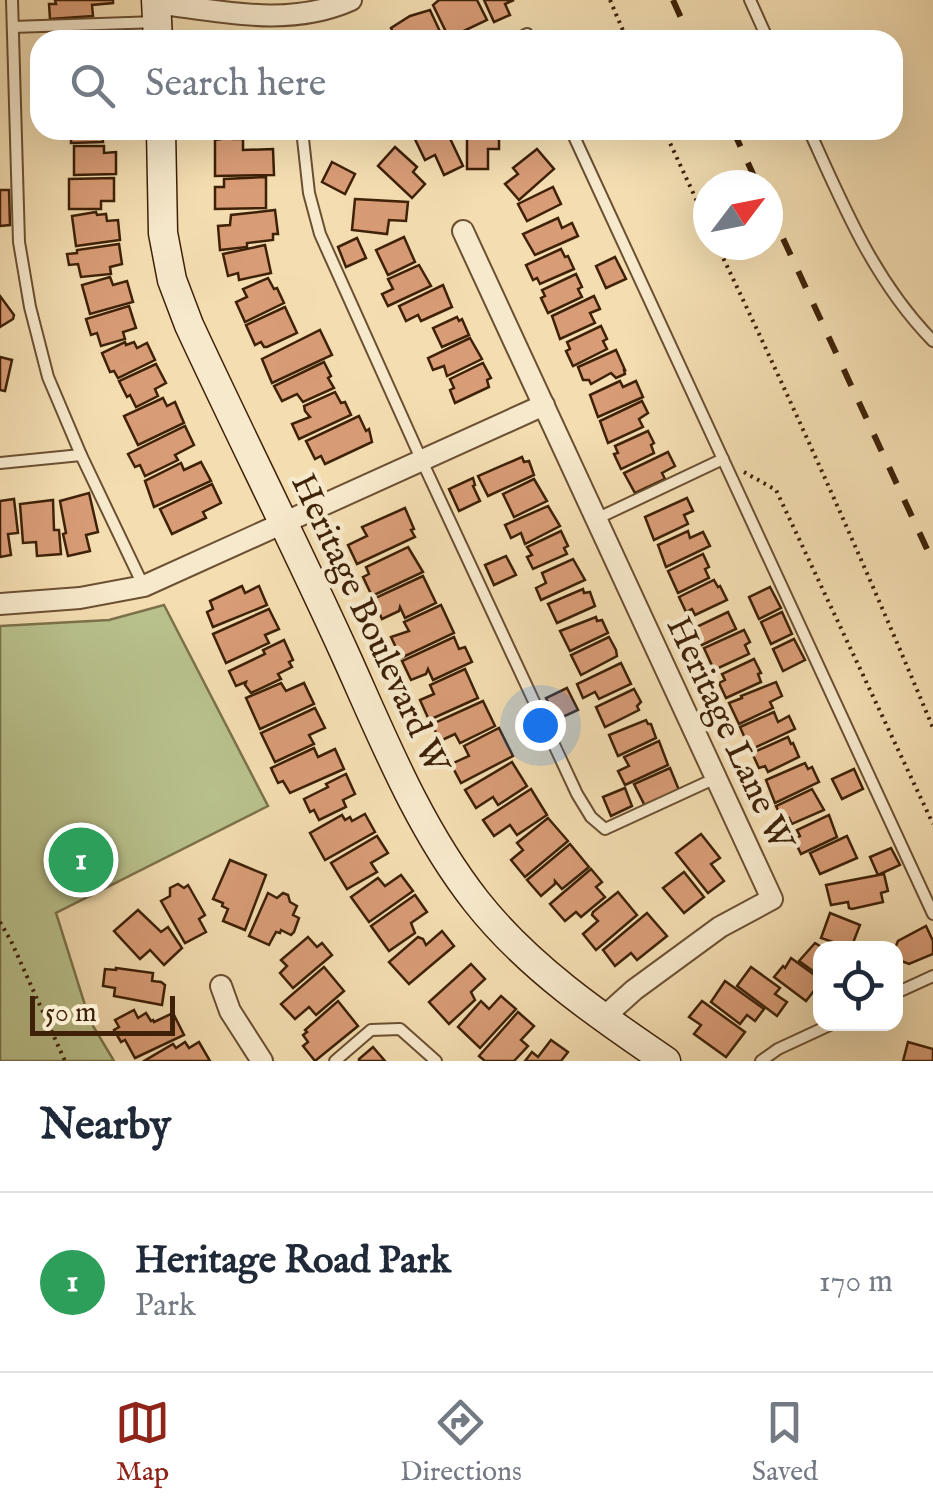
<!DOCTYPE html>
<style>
:root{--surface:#fff;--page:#f2f2f3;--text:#1f2937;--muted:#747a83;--line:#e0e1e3;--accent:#8f2418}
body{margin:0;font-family:"IM FELL English",serif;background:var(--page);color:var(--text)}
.controls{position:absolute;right:30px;bottom:30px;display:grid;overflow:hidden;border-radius:20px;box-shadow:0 10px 40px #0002}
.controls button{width:90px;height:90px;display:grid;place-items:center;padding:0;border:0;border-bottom:2px solid var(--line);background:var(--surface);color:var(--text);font:50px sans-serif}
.compass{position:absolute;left:693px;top:170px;width:90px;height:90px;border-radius:50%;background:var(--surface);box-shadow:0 10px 40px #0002;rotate:58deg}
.scale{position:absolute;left:30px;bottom:25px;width:145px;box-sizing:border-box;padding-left:10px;border:5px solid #3e2107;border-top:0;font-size:28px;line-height:35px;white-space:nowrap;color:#3e2107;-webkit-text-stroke:8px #f7e9cc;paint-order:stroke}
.you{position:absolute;left:540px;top:725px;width:35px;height:35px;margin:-25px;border:8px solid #fff;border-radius:50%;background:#1a73e8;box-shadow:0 0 0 15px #1a73e833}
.badge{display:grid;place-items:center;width:65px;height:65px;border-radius:50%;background:var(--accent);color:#fff;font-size:32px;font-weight:700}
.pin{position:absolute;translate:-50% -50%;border:5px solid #fff;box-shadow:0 2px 10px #0006}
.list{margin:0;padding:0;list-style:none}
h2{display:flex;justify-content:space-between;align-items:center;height:130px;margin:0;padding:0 40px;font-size:42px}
h2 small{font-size:32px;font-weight:400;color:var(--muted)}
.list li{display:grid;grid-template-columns:65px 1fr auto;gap:30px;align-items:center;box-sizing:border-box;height:180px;padding:0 40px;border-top:2px solid var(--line)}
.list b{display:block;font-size:38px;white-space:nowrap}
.list p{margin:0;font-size:32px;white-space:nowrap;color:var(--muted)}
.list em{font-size:32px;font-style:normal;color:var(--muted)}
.icon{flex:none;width:55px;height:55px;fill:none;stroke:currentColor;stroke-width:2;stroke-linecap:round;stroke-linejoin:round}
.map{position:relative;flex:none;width:933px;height:1061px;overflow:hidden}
.search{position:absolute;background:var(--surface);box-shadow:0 10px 40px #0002;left:30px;right:30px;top:30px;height:110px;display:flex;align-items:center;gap:25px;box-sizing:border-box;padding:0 35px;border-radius:30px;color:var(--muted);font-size:38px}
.sheet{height:310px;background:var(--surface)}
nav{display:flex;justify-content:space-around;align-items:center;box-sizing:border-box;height:140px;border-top:2px solid var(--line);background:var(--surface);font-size:28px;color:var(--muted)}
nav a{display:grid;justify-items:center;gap:5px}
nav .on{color:var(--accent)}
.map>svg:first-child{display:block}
.green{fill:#b9c28d;stroke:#7c724a;stroke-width:2.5}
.building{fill:#d89c76;stroke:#3e2107;stroke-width:2.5}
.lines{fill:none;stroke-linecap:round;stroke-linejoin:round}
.lane-casing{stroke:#6b5032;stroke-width:14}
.street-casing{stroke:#6b5032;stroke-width:24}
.secondary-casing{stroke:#3e2107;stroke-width:31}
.path{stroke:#3e2107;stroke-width:4;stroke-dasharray:2.5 5;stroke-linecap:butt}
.lane{stroke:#f7e9cc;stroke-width:10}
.street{stroke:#f7e9cc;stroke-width:20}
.secondary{stroke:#f7e9cc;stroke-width:28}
.rail{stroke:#3e2107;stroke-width:6;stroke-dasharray:18 18;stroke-linecap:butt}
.labels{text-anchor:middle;stroke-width:9;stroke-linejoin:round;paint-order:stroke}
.street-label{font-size:35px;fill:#3e2107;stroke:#f7e9cc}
</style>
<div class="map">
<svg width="933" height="1061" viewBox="0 0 933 1061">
<rect width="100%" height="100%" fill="#f3ddb1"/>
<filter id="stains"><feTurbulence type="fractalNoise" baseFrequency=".002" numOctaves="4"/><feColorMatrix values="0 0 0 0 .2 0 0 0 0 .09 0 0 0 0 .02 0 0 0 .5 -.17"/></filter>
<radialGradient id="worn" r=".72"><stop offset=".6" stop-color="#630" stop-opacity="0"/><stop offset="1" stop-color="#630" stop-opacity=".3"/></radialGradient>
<path class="green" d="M164,605L268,806L56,913L90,1021L114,1061H0V626L109,620Z"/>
<g class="building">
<path d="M55,0H113V3L92,5L93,16L50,19L49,4H56Z"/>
<path d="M439,0H477L487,20L449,38L433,5Z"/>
<path d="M484,0H514L505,4L510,15L494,22Z"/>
<path d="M430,10L443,38L438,40H396L391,28L410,16Z"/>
<path d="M71,130H116V135H102L103,142L71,143Z"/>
<path d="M446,130L463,166L444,175L435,155L425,160L411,131Z"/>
<path d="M467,130H499V149H488V169H467Z"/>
<path d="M233,137V139H243V150L273,149L274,175L215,176V140Z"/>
<path d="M74,146H104V153L116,152V174L74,175Z"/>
<path d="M395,147L417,167L413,172L425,184L412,198L378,166Z"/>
<path d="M537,149L554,169L519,200L505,184L518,174L513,168Z"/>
<path d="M332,162L355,174L345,194L322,182Z"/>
<path d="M266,177V208L215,209V187H224V179Z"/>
<path d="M114,178V201H101V209H69V179Z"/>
<path d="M553,187L561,204L527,221L518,204Z"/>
<path d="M0,190H9L10,225L0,226Z"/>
<path d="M355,199L408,202L406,221L389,220L387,234L352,230Z"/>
<path d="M275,210L278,234H273V240L247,243V247L220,250L218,226L230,225L231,215Z"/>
<path d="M96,212L97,215L106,214L107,221L118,220L120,240L76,246L72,216Z"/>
<path d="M558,218L562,228L572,223L578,236L535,255L523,234Z"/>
<path d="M404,237L415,262L388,275L376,250Z"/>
<path d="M357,238L366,258L346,267L338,247Z"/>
<path d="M119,244L122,264L110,267L111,274L81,277L78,264L69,265L67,254L77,253V250Z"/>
<path d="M265,245L271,273L239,280L238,273L228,276L223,254Z"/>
<path d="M561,249L565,257L568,256L574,269L540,284L537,278L533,280L526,265Z"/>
<path d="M615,257L626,279L606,288L596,266Z"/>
<path d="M419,265L431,286L388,306L382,294L393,289L388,279Z"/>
<path d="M576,274L582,287L578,289L582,297L548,313L541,298L545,296L542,290Z"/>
<path d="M110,277L113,285L127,281L133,302L90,314L82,285Z"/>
<path d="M268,278L274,289L277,288L284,303L245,322L236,302L247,297L243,289Z"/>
<path d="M443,285L452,307L421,321L418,315L406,321L399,306Z"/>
<path d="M0,296L14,315L13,319L0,327Z"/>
<path d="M594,296L600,309L590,313L595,323L560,339L552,316Z"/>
<path d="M129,306L136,328L123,332L125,339L101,346L97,333L91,335L86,319Z"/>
<path d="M285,307L297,333L267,347H264L261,342L255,345L246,325Z"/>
<path d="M457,317L459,321L462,319L469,335L442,347L433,328Z"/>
<path d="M601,326L607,339L603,341L607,349L573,366L566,351L570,349L567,342Z"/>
<path d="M320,330L332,355L272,383L262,359Z"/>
<path d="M470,338L482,359L447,376L444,366L433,370L428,358Z"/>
<path d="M125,342L126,345L134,342L137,348L147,343L155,360L118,378L114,371L110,372L102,353Z"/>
<path d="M616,350L625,370H624L625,374L616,378L611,373L591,384L589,380H583L578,367Z"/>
<path d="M0,357L12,360L5,391L0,390Z"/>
<path d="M324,362L331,376L328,378L334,388L303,402L297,394L282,401L274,386Z"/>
<path d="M483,363L491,378L487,380L489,387L455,403L450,390L454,388L450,379Z"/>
<path d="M156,364L166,383L155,389L158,396L136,407L130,395L127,397L119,381Z"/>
<path d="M620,381L623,387L636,381L643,397L598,417L590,395Z"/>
<path d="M335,392L341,403L345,402L351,415L299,439L292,424L310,417L305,411L304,406Z"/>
<path d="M163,398L167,406L175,402L184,423L138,445L124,416Z"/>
<path d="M642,401L648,413L639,419L643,427L608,443L600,421Z"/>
<path d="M359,416L366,431L369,429L372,442L325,464L321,456L315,459L306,441Z"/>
<path d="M185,426L194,445L175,455L178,460L145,476L140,465L135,467L128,454Z"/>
<path d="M648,431L654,443L651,445L654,453L621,469L614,454L618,453L615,446Z"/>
<path d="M668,452L675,466L662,473L665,479L635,493L624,473Z"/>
<path d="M522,457L524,462L529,461L534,475L488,496L478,476Z"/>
<path d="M201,462L211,481L154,507L145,481L181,463L184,470Z"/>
<path d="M473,478L475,485L473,486L480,501L459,511L449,489Z"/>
<path d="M534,479L547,501L514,517L503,494Z"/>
<path d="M212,484L221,503L203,512L206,518L172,534L160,509Z"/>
<path d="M89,493L98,532L86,535L90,551L68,556L63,534L66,533L60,501Z"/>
<path d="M687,498L693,511L684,515L688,524L654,540L645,517Z"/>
<path d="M14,499L18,533L8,534L11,555L0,557V501Z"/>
<path d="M53,500L54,530H59L61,554L37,556L36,542L23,543L20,504Z"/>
<path d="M548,506L560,526L525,544L521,533L511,538L505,525Z"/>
<path d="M405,508L414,529L411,530L415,537L357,564L348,545L367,536L362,527Z"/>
<path d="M561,531L568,546L564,548L567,554L533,569L527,557L532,555L527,547Z"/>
<path d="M688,531L690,538L703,532L710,546L666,567L658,545Z"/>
<path d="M408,547L423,572L372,596L363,577L369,574L366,567Z"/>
<path d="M703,554L709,567L705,569L709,578L678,593L668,571Z"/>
<path d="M506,556L516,575L494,585L485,565Z"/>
<path d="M573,559L585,580L541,600L536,588L546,583L542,573Z"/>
<path d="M423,576L436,603L405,618L400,607L399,611L382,619L373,599Z"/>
<path d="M714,580L718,587L720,586L727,600L695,615L692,609L686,612L679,597Z"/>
<path d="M242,586L245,593L259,586L267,605L213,627L207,612L213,609L210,601Z"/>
<path d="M770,587L781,608L759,619L749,597Z"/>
<path d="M583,589L584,593L590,592L595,606L557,623L548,604Z"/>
<path d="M441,605L454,633L401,658L391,637L409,631L404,622Z"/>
<path d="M269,609L279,629L265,635L269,643L226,663L213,634Z"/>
<path d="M728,612L736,629L702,645L694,628Z"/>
<path d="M782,612L792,634L771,644L761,622Z"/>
<path d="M596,617L597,621L602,620L608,633L570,651L560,631Z"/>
<path d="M744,630L750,642L745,645L749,654L714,670L704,648Z"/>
<path d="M454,637L459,649L465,647L472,662L433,680L428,669L426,674L411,680L402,661Z"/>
<path d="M609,637L616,650L617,656L581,675L571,655Z"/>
<path d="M794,639L805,660L783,671L773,649Z"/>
<path d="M284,640L293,660L289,662L292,667L278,674L281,679L251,693L245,685L246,682L236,686L229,671L265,654L263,650Z"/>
<path d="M754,659L761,673L758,674L761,682L726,698L719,683L725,680L722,674Z"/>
<path d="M621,663L631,684L599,699L595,692L583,698L577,684Z"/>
<path d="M465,669L478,698L429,720L420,700L434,694L430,685Z"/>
<path d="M776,682L782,696L770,702L773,708L739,724L729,703L742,698L741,696Z"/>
<path d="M281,683L286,691L304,683L314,704L260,729L246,698Z"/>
<path d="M567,688L578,710L556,720L546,698Z"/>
<path d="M634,689L641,702L637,706L639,710L605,727L596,707Z"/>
<path d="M483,701L495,726L460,743L455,734L440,741L432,724Z"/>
<path d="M315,708L325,728L309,735L314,744L275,762L261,733Z"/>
<path d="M774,712L778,722L789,716L795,729L750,750L740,727Z"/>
<path d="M646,720L648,724H651L656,738L618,756L609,735Z"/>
<path d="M499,728L513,756L461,783L451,764L469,756L464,746Z"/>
<path d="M788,737L791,744L793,743L799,757L768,772L765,766L759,768L752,753Z"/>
<path d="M659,741L668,765L625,785L618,771L629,766L624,757Z"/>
<path d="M314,748L318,757L335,749L344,769L290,793L283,781L278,783L271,768Z"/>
<path d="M512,762L527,786L498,805L493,797L476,808L465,790Z"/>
<path d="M805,763L808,769L812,767L819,782L775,803L766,780Z"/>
<path d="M670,768L679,790L645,806L634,784Z"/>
<path d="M854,769L863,789L842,799L832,779Z"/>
<path d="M346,774L355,794L343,800L346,807L319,820L314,810L310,812L304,799L328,787L326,784Z"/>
<path d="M625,788L632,806L611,816L603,797Z"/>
<path d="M531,789L547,815L517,835L510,825L494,836L483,820Z"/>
<path d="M812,789L824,810L792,824L789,818L783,821L776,806Z"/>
<path d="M365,814L375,832L325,860L310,833L342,815L345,820L350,817L352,821Z"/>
<path d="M829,815L837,837L801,854L794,839L800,836L797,830Z"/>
<path d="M548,818L568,841L525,877L511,860L523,850L517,843Z"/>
<path d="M701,834L720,858L711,864L724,881L708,893L676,853Z"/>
<path d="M377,836L388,853L371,863L377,872L347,889L331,863Z"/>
<path d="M847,836L857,858L820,874L810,853Z"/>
<path d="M570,844L589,867L562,889L555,881V884L541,896L527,880Z"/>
<path d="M891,848L900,865L878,875L870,857Z"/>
<path d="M230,860L266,875L245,930L223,921L228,909L222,906L223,903L213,899Z"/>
<path d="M591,869L602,882L596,887L605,897L581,917L576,912L565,921L550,904Z"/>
<path d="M684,872L704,897L684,913L663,888Z"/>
<path d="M884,874L888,891L881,893L883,902L852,909L849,908L848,902L831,905L826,885Z"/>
<path d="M401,875L413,891L369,922L351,897L378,878L385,886Z"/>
<path d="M178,884L184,888L188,885L205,915L199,919L206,932L185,943L161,901L170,896V888Z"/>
<path d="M618,892L637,915L596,950L583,934L598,921L592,915L593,912Z"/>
<path d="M268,893L277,898L283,893L288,895L290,902L297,906L293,915L299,918L294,932L291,935L281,930L280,933L276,932L269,945L249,936Z"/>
<path d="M415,895L427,912L411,923L415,933L389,951L371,926Z"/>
<path d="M138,910L161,932L168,927L182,948L164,965L150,950L140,959L114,931Z"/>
<path d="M647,913L667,936L637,960L631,953L615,966L603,950Z"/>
<path d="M830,913L860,925L851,948L821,938Z"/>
<path d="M926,926L933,941V954L909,964L899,960L895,948L898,941Z"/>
<path d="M442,931L454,946L409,984L389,962L418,937L423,939L426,945Z"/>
<path d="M308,937L317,947L322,943L332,955L293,988L280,973L287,966L281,960Z"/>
<path d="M815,943L823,948H820V976L799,961Z"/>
<path d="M791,958L820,979V998L813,992L806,1001L774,977L783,966L785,968Z"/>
<path d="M471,964L485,979L471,992L475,1000L449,1024L429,1002Z"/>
<path d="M324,967L344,991L316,1015L309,1007L295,1019L281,1004Z"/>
<path d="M751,967L780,988L775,994L787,1002L777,1016L737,986Z"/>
<path d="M116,968L153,973L152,981L161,982L165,985L162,1005L114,996L115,988L103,986L105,969L116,970Z"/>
<path d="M725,981L764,1009L755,1021L747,1015L740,1024L711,1002Z"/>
<path d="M501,996L516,1009L480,1048L458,1027L481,1001L489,1009Z"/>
<path d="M338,1001L358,1026L315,1061L303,1046L308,1042L303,1035L307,1032L305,1030Z"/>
<path d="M702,1001L745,1032L726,1057L694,1034L701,1025L689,1017Z"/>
<path d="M134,1010L138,1018L146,1013L151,1021L153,1020L154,1022L173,1013L184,1035L135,1058L125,1040L121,1042L114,1030L119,1027L115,1020Z"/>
<path d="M518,1012L534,1026L521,1040L528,1046L514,1061H485L479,1056Z"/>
<path d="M551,1040L568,1052L561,1061H525L532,1052L538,1057Z"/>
<path d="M185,1042L189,1048L199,1042L210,1061H144L173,1044L176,1048Z"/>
<path d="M908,1042L933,1049V1061H903Z"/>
<path d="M373,1047L385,1061H359V1059Z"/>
</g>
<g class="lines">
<defs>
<g id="lane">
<path d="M12,0L19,242L30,307L48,377L81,455L143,585"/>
<path d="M750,0L768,40"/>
<path d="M13,27L157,22"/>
<path d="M515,40L527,34L530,40"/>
<path d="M302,130L309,193L320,234L422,461L577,794L591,817L605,829L716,778"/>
<path d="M571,130L933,914"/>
<path d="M809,130C843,205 874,281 933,341"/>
<path d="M0,463L81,455"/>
<path d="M596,519L723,459"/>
<path d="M896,993L933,976"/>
<path d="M335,1061L371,1030L400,1029L436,1061"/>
<path d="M761,1061L778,1049L832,1024"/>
</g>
<g id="street">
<path d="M156,3C221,11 289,28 351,0"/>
<path d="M463,231L772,899L720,927L634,990L603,1018"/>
<path d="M0,604L80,598L144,586L544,405"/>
<path d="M221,986L230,1011L262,1061"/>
</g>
<g id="secondary">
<path d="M156,0L158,40"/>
<path d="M161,130L163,233L172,280L189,325C240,435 295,544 345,654C383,738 418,827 476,901C527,966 598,1015 666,1061"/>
</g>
</defs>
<use href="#lane" class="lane-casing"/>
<use href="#street" class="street-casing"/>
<use href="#secondary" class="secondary-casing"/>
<g class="path">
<path d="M610,0L627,40"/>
<path d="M664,130L708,225"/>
<path d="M717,245C793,404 865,565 933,728"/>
<path d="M744,472L776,490L933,824"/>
<path d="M0,922L11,941L65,1061"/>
</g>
<use href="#lane" class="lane"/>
<use href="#street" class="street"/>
<use href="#secondary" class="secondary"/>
<g class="rail">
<path d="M673,0L691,40"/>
<path d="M733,130L758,185"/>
<path d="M768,206L933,562"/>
</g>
</g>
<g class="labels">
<g class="street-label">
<text transform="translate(371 623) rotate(65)" y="12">Heritage Boulevard W</text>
<text transform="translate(731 733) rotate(65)" y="12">Heritage Lane W</text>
</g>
</g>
<rect width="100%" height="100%" filter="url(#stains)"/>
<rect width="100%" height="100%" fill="url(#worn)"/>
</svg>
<div class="controls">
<button><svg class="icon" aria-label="locate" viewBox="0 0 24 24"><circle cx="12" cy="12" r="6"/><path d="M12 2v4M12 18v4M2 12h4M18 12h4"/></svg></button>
</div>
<svg class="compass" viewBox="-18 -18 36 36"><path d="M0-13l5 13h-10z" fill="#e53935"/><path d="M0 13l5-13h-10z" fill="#747a83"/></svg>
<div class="scale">50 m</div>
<div class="you"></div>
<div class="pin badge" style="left:81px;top:860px;background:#2e9e5b">1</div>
<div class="search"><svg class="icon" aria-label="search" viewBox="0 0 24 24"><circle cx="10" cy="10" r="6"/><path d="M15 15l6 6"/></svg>Search here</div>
</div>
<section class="sheet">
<h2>Nearby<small></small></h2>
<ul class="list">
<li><span class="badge" style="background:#2e9e5b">1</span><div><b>Heritage Road Park</b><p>Park</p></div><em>170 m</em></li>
</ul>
</section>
<nav>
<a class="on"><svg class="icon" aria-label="map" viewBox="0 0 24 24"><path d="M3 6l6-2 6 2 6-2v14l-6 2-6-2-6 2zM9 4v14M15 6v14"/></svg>Map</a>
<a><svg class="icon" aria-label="directions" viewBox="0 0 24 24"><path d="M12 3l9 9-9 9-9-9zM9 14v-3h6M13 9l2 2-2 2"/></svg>Directions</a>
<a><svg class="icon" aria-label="saved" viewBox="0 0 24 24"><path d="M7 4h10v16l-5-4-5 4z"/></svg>Saved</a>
</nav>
